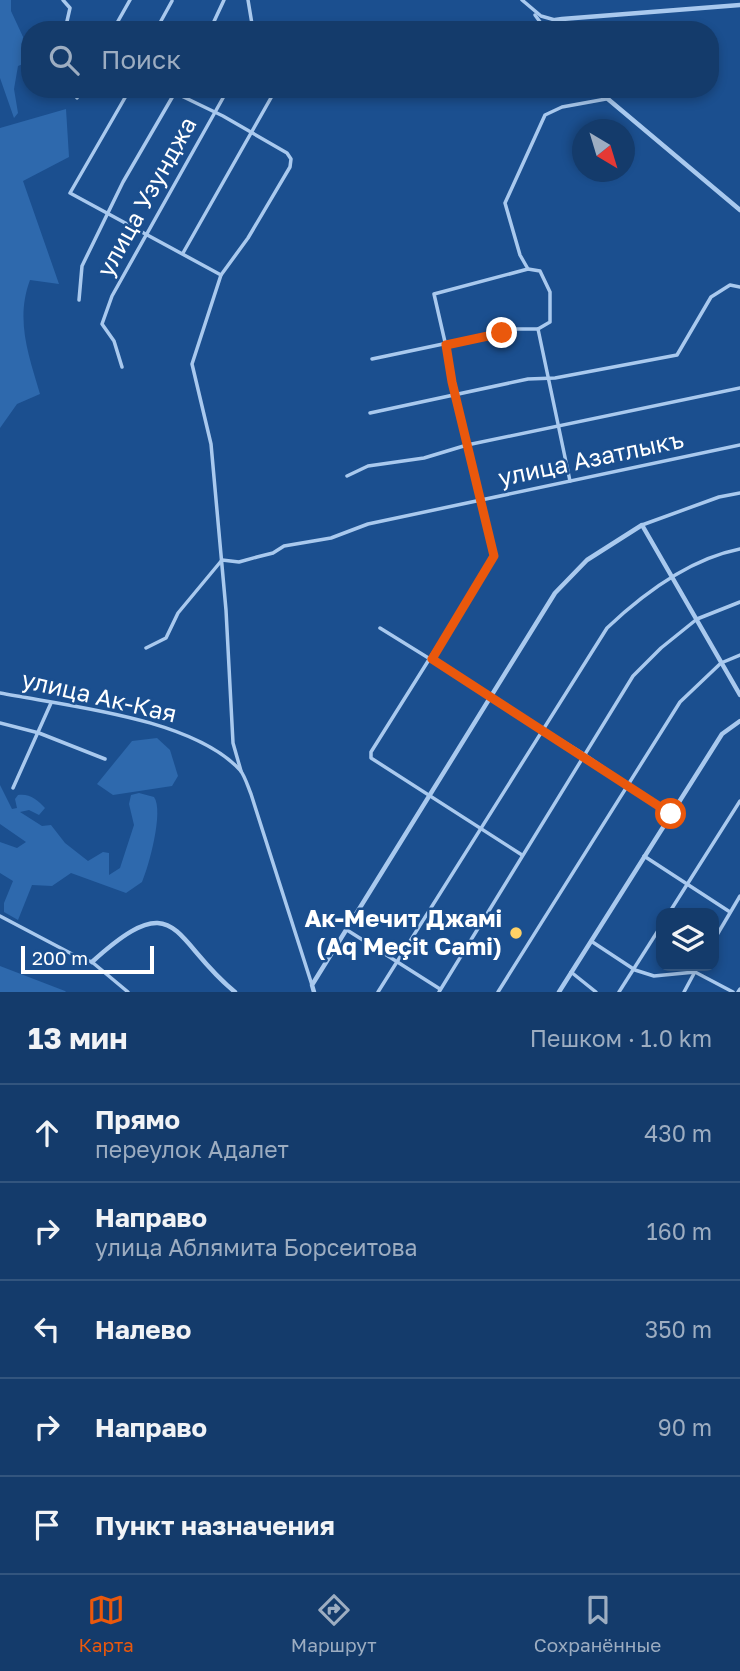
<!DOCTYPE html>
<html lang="ru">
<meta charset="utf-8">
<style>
:root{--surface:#143b6b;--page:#1d4271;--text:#f1f3f6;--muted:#9dadc1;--line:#33557e;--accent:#ea580c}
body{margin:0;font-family:"Golos Text",sans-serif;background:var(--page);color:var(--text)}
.controls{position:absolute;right:21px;bottom:21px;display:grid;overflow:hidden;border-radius:14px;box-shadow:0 4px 10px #0003}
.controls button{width:63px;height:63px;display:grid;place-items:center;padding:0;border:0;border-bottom:2px solid var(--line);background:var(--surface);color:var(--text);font:35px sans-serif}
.compass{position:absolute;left:572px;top:119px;width:63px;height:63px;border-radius:50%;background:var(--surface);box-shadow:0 4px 10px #0003;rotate:142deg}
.scale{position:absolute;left:21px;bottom:18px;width:133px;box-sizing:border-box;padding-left:7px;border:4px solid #fff;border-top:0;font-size:19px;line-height:24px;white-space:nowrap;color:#fff;-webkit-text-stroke:5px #1b4f8f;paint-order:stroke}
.stop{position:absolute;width:21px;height:21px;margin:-16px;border:5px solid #ea580c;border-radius:50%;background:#fff}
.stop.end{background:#ea580c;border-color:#fff;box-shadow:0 2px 7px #0008}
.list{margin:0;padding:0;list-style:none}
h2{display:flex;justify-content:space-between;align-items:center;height:91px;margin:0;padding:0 28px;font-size:30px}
h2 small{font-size:23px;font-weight:400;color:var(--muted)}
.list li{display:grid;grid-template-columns:46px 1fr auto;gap:21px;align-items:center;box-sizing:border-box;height:98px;padding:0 28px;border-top:2px solid var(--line)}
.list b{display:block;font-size:26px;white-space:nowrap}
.list p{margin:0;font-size:23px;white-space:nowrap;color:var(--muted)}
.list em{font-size:23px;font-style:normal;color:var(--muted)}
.icon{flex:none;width:38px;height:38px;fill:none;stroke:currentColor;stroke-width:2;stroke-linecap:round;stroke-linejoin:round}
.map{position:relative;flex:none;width:740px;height:992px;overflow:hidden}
.search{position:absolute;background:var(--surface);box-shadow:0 4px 10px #0003;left:21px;right:21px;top:21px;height:77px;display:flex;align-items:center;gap:18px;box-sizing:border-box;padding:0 24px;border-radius:28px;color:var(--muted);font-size:26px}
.sheet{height:581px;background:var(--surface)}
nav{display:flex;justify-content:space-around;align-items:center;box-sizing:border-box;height:98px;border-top:2px solid var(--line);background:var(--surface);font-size:19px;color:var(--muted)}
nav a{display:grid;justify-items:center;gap:4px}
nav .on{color:var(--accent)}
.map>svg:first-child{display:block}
.green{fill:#2e69ad}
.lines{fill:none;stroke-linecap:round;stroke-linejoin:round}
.minor{stroke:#a9c9ee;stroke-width:3.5}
.tertiary{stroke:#a9c9ee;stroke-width:4.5}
.route{stroke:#ea580c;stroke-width:9}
.poi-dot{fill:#ffd166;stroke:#1b4f8f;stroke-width:2.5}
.labels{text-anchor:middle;stroke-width:5;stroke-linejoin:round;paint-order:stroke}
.street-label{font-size:24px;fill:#fff;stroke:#1b4f8f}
.poi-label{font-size:24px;font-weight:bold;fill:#fff;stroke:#1b4f8f;text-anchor:end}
</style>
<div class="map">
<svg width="740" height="992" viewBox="0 0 740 992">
<rect width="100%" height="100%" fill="#1b4f8f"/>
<g class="green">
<path d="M0,0H11V11L24,39H30V61L18,66L14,89L18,113L14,118L0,78Z"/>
<path d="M66,109L69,157L23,181L59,284L30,280C15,320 29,356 40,394L17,404L0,428V128Z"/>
<path d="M157,738L170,750L178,776L172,786L113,795L97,784L132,741Z"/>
<path d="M0,785L12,809L17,808L15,799L18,795C29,793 38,800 45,808L39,815L29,810L20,812L42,826L51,825L65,843L88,861L103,852L109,853V875L120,868L134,825L129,804L131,795L139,793L154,797C164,811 149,866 142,882L126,893L71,873L52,886L32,885L18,920L4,912V903L13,881L0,873V842L17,848L26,842L0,824Z"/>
<path d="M0,966L65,991L66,992H0Z"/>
</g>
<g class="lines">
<g class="minor">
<path d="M63,0L70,8L65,30"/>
<path d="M248,0L253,30"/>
<path d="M522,0L541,16L555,20"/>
<path d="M535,15L546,30"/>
<path d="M113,30L130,0"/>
<path d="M156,30L172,1"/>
<path d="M210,30L224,0"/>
<path d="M227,30H234"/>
<path d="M130,89L70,193L221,275"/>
<path d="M167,89L223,116L287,153L291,159L290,167L248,238L221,275L192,364L211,444L226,610L233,743L241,771"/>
<path d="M77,98L81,89"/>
<path d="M183,253L276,89"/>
<path d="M528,269L540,271L550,292V322L538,329L570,481"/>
<path d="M79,300L82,266L123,182L177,89"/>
<path d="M372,359L514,329H538"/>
<path d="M122,367L114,341L102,324L112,296L228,89"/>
<path d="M370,413L528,379L555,378L677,355L711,297L730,285L740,287"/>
<path d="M347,476L368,466L424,458L467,445L740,388"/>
<path d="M642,525L719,497L740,493"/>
<path d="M380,628L585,755L671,814"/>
<path d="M146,648L166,638L178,613L222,560L239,562L257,557L273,553L284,546L331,538L368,524L740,445"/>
<path d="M0,693C67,706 192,718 240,770C245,776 248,787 251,794L312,985"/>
<path d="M0,723L39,733L105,759"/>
<path d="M13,788L51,703"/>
<path d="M522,855L371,758V752L494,556L434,294L528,269L520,255L505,203L545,115L562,107L606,99"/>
<path d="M644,856L730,912"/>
<path d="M669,913L740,801"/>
<path d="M0,916L72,954L92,962L128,992"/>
<path d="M347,930L440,989"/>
<path d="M714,940L740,896"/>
<path d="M591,941L635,970L654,976L695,972L733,992"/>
<path d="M571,972L596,992"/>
<path d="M378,992L607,628C644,593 689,559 740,549"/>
<path d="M439,992L633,676L661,648L697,619L740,602"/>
<path d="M498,992L680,702L721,663L740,655"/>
<path d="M619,992L661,926"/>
<path d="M684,992L698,966"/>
<path d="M738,992L740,989"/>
</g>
<g class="tertiary">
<path d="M551,30L555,20L562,19L740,5"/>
<path d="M596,89L740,210"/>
<path d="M92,962C179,883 171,940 235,992"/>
<path d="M314,992L312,985L555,593L587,560L642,525L740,695"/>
<path d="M559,992L722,734L740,721"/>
</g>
</g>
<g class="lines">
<path class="route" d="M502,333L446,345L452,382L494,556L432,659L671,814"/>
</g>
<circle class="poi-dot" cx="516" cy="933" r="7"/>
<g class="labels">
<g class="street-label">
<text transform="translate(147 197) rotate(-61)" y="8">улица Узунджа</text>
<text transform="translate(591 459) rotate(-12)" y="8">улица Азатлыкъ</text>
<text transform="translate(99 697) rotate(13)" y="8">улица Ак-Кая</text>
</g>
<g class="poi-label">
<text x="502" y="927">Ак-Мечит Джамі<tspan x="502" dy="28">(Aq Meçit Cami)</tspan></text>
</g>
</g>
</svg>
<div class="controls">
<button><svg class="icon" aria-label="layers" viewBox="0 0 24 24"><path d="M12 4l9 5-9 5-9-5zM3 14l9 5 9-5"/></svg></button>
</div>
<svg class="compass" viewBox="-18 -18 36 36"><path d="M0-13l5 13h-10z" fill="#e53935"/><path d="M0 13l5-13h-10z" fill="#9dadc1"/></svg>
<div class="scale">200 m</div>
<div class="stop" style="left:671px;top:814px"></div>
<div class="stop end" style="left:502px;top:333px"></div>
<div class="search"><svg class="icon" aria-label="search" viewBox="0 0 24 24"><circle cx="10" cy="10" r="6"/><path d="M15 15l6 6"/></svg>Поиск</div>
</div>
<section class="sheet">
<h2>13 мин<small>Пешком · 1.0 km</small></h2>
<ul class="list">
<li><svg class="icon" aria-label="ahead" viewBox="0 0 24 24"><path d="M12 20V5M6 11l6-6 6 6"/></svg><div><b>Прямо</b><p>переулок Адалет</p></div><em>430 m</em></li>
<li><svg class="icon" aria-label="right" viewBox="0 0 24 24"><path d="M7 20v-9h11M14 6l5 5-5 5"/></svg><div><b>Направо</b><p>улица Аблямита Борсеитова</p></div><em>160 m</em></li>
<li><svg class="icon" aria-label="left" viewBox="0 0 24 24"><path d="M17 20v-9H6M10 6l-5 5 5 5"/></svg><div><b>Налево</b></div><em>350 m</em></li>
<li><svg class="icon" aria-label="right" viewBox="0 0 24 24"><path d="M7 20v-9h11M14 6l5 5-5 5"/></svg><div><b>Направо</b></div><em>90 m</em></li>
<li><svg class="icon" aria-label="arrive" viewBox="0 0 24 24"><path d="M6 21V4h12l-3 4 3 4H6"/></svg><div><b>Пункт назначения</b></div></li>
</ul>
</section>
<nav>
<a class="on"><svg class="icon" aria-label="map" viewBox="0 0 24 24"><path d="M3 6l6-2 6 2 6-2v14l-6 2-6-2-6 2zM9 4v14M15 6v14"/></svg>Карта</a>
<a><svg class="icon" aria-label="directions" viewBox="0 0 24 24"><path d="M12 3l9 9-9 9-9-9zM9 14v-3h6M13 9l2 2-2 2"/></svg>Маршрут</a>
<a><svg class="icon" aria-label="saved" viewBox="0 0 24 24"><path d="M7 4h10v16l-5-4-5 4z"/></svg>Сохранённые</a>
</nav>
